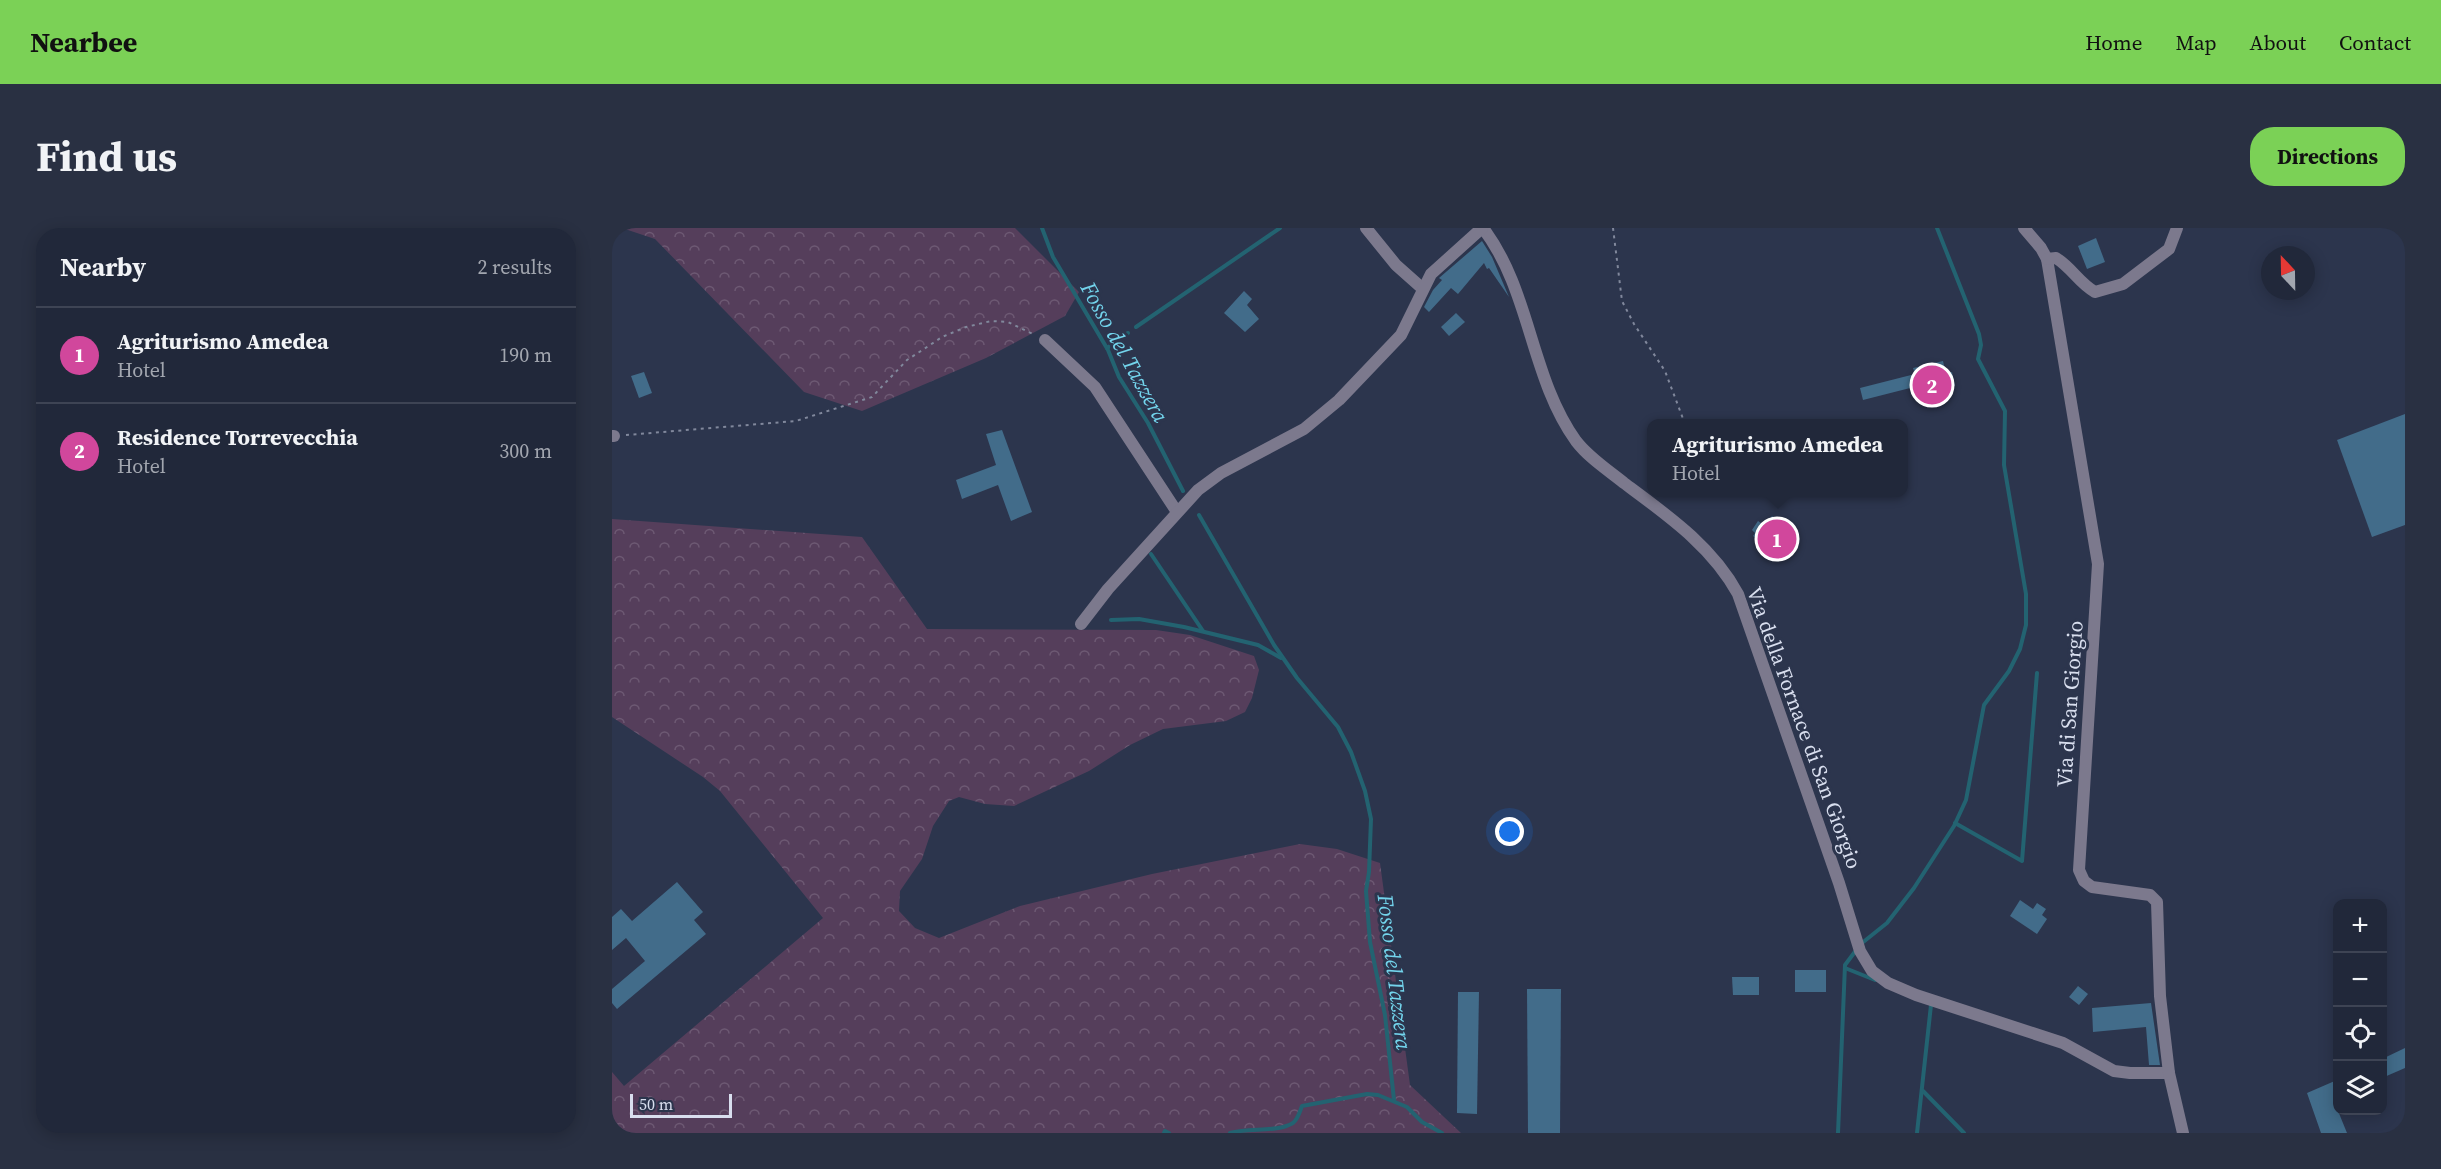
<!DOCTYPE html>
<meta charset="utf-8">
<style>
:root{--surface:#21283a;--page:#293042;--text:#f1f3f6;--muted:#a2a6af;--line:#3e4454;--accent:#7bd156}
body{margin:0;font-family:"Source Serif 4",serif;background:var(--page);color:var(--text)}
.controls{position:absolute;right:18px;bottom:18px;display:grid;overflow:hidden;border-radius:12px;box-shadow:0 3px 15px #0003}
.controls button{width:54px;height:54px;display:grid;place-items:center;padding:0;border:0;border-bottom:2px solid var(--line);background:var(--surface);color:var(--text);font:30px sans-serif}
.compass{position:absolute;left:1649px;top:18px;width:54px;height:54px;border-radius:50%;background:var(--surface);box-shadow:0 3px 15px #0003;rotate:338deg}
.scale{position:absolute;left:18px;bottom:15px;width:102px;box-sizing:border-box;padding-left:6px;border:3px solid #d8deee;border-top:0;font-size:16px;line-height:21px;white-space:nowrap;color:#d8deee;-webkit-text-stroke:4px #2c354d;paint-order:stroke}
.you{position:absolute;left:898px;top:604px;width:21px;height:21px;margin:-15px;border:4px solid #fff;border-radius:50%;background:#1a73e8;box-shadow:0 0 0 9px #1a73e833}
.badge{display:grid;place-items:center;width:39px;height:39px;border-radius:50%;background:var(--accent);color:#fff;font-size:20px;font-weight:700}
.pin{position:absolute;translate:-50% -50%;border:3px solid #fff;box-shadow:0 2px 6px #0006}
.popup{position:absolute;left:1035px;top:191px;width:261px;height:78px;box-sizing:border-box;display:grid;place-content:center;border-radius:12px;background:var(--surface);filter:drop-shadow(0 2px 4px #0005);font-size:20px;white-space:nowrap;color:var(--muted)}
.popup b{font-size:22px;color:var(--text)}
.popup::after{content:'';position:absolute;left:50%;top:100%;margin-left:-12px;border:12px solid transparent;border-top-color:var(--surface)}
.list{margin:0;padding:0;list-style:none}
h2{display:flex;justify-content:space-between;align-items:center;height:78px;margin:0;padding:0 24px;font-size:26px}
h2 small{font-size:20px;font-weight:400;color:var(--muted)}
.list li{display:grid;grid-template-columns:39px 1fr auto;gap:18px;align-items:center;box-sizing:border-box;height:96px;padding:0 24px;border-top:2px solid var(--line)}
.list b{display:block;font-size:22px;white-space:nowrap}
.list p{margin:0;font-size:20px;white-space:nowrap;color:var(--muted)}
.list em{font-size:20px;font-style:normal;color:var(--muted)}
.icon{flex:none;width:33px;height:33px;fill:none;stroke:currentColor;stroke-width:2;stroke-linecap:round;stroke-linejoin:round}
.map{position:relative;flex:none;width:1793px;height:905px;overflow:hidden;border-radius:24px}
header{display:flex;align-items:center;gap:36px;box-sizing:border-box;height:84px;padding:0 30px;background:var(--accent);color:#111}
header strong{font-size:28px}
nav{display:flex;gap:33px;margin-inline-start:auto;font-size:21px}
.intro{display:flex;align-items:center;justify-content:space-between;box-sizing:border-box;height:144px;padding:0 36px}
h1{margin:0;font-size:42px}
.button{padding:15px 27px;border-radius:24px;background:var(--accent);color:#111;font-size:21px;font-weight:700}
main{display:flex;gap:36px;padding:0 36px}
aside{flex:1;background:var(--surface);border-radius:24px;box-shadow:0 3px 15px #0003}
.map>svg:first-child{display:block}
.forest{fill:url(#forest-crowns)}
.lines{fill:none;stroke-linecap:round;stroke-linejoin:round}
.stream{stroke:#236371;stroke-width:4}
.building{fill:#426c8a}
.path{stroke:#81889c;stroke-width:2;stroke-dasharray:3 4.5;stroke-linecap:butt}
.minor{stroke:#7c798d;stroke-width:12}
.labels{text-anchor:middle;stroke-width:6;stroke-linejoin:round;paint-order:stroke}
.street-label{font-size:21px;fill:#d8deee;stroke:#2c354d}
.water-label{font-size:22px;font-style:italic;fill:#73d4ec;stroke:#2c354d}
</style>
<header>
<strong>Nearbee</strong>
<nav><a>Home</a><a>Map</a><a>About</a><a>Contact</a></nav>
</header>
<div class="intro"><h1>Find us</h1><a class="button">Directions</a></div>
<main>
<aside>
<h2>Nearby<small>2 results</small></h2>
<ul class="list">
<li><span class="badge" style="background:#d1479c">1</span><div><b>Agriturismo Amedea</b><p>Hotel</p></div><em>190 m</em></li>
<li><span class="badge" style="background:#d1479c">2</span><div><b>Residence Torrevecchia</b><p>Hotel</p></div><em>300 m</em></li>
</ul>
</aside>
<div class="map">
<svg width="1793" height="905" viewBox="0 0 1793 905">
<defs>
<pattern id="forest-crowns" width="20" height="18" patternUnits="userSpaceOnUse" patternTransform="scale(1.5)"><rect width="20" height="18" fill="#553e5b"/><path d="M2 6a3 3 0 1 1 6 0M12 15a3 3 0 1 1 6 0" fill="none" stroke="#6d5973"/></pattern>
</defs>
<rect width="100%" height="100%" fill="#2c354d"/>
<g class="forest">
<path d="M10,0H403L467,64L453,88L374,130L250,183L192,164L43,11Z"/>
<path d="M0,291L250,309L315,401L544,402L578,407L642,428L647,442L640,470L633,484L614,493L551,501L518,517L477,543L402,578L373,576L347,569L337,573L321,598L310,631L288,663L287,683L303,700L327,710L408,678L540,646L688,616L725,621L768,635L798,857L849,905H0V844L12,858L211,690L108,563L91,549L0,489Z"/>
</g>
<g class="lines">
<g class="stream">
<path d="M430,0L441,29L496,122L507,149L536,195L571,263"/>
<path d="M524,99L668,0"/>
<path d="M495,120L516,105"/>
<path d="M587,287L662,417L685,450L726,499L739,524L753,563L759,591L757,644L754,663L758,714L773,787L782,872"/>
<path d="M539,326L591,403"/>
<path d="M499,392L527,391L572,399L646,417L669,430"/>
<path d="M1343,595L1410,633L1425,445"/>
<path d="M1250,715L1275,695L1302,660L1342,598L1354,572L1372,477L1397,443L1408,421L1414,397V366L1392,237L1393,183L1366,131L1369,117L1367,106L1325,0"/>
<path d="M1233,740L1263,752"/>
<path d="M1311,863L1352,905"/>
<path d="M552,905L553,903L557,905"/>
<path d="M618,905C638,899 664,905 681,895C686,891 688,883 690,878L755,866L766,867L795,879L810,894L830,905"/>
<path d="M1226,905L1233,737L1245,721"/>
<path d="M1305,905L1319,777"/>
</g>
</g>
<g class="building">
<path d="M1484,10L1493,34L1475,41L1466,18Z"/>
<path d="M870,13L880,29L897,69L877,40L875,41L872,35L846,66L839,60L817,84L812,79L821,62L830,52L827,50Z"/>
<path d="M632,63L640,71L635,77L647,91L633,104L612,85Z"/>
<path d="M844,85L853,94L837,108L829,99Z"/>
<path d="M1331,133L1334,146L1340,144L1343,158L1308,167L1306,158L1251,172L1248,160L1303,146L1301,140Z"/>
<path d="M32,144L40,165L27,170L19,148Z"/>
<path d="M1793,186V297L1760,309L1725,212Z"/>
<path d="M390,202L420,284L399,293L386,257L350,271L344,252L384,237L374,206Z"/>
<path d="M1160,288L1178,302L1162,324L1141,308L1143,305L1140,302L1146,293L1153,298Z"/>
<path d="M65,654L91,684L82,692L94,706L5,781L0,775V761L33,733L14,710L0,722V689L9,681L20,693Z"/>
<path d="M1408,672L1421,681L1425,675L1434,681L1430,687L1435,691L1425,706L1398,688Z"/>
<rect x="1183" y="742" width="31" height="22"/>
<path d="M1120,749H1147V767H1121Z"/>
<path d="M1466,758L1476,766L1467,777L1457,769Z"/>
<path d="M915,761H949L948,905H916Z"/>
<path d="M846,764H867L865,886L845,885Z"/>
<path d="M1539,775L1548,837H1537L1534,799L1481,804L1480,780Z"/>
<path d="M1793,820V840L1770,850V831Z"/>
<path d="M1725,852V871L1722,873L1735,905H1709L1695,865Z"/>
</g>
<g class="lines">
<g class="path">
<path d="M1001,0L1010,73L1022,96L1053,143L1073,196"/>
<path d="M14,207L184,193L260,169L295,132L312,121L330,109L354,99L379,93L396,94L423,107"/>
</g>
<g class="minor">
<path d="M754,0L784,37L811,61"/>
<path d="M871,0C919,63 918,149 964,213C977,230 996,242 1012,255C1055,287 1100,318 1126,366L1227,655L1248,723L1260,743L1276,755L1304,767L1451,815L1502,843L1518,845H1557"/>
<path d="M1412,0L1429,20L1435,31L1486,336L1467,642L1472,653L1480,659L1538,667L1545,674L1548,768L1557,845L1571,905"/>
<path d="M1435,31L1444,30C1460,40 1467,55 1483,64L1511,56L1557,21L1565,0"/>
<path d="M433,112L483,159L565,284"/>
<path d="M0,208H2"/>
<path d="M469,396L496,361L586,262L609,245L692,201L727,172L789,107L819,46L870,0"/>
</g>
</g>
<g class="labels">
<g class="street-label">
<text transform="translate(1458 476) rotate(-86)" y="7">Via di San Giorgio</text>
<text transform="translate(1192 500) rotate(70)" y="7">Via della Fornace di San Giorgio</text>
</g>
<g class="water-label">
<text transform="translate(513 124) rotate(61)" y="8">Fosso del Tazzera</text>
<text transform="translate(783 744) rotate(83)" y="8">Fosso del Tazzera</text>
</g>
</g>
</svg>
<div class="controls">
<button>+</button>
<button>−</button>
<button><svg class="icon" aria-label="locate" viewBox="0 0 24 24"><circle cx="12" cy="12" r="6"/><path d="M12 2v4M12 18v4M2 12h4M18 12h4"/></svg></button>
<button><svg class="icon" aria-label="layers" viewBox="0 0 24 24"><path d="M12 4l9 5-9 5-9-5zM3 14l9 5 9-5"/></svg></button>
</div>
<svg class="compass" viewBox="-18 -18 36 36"><path d="M0-13l5 13h-10z" fill="#e53935"/><path d="M0 13l5-13h-10z" fill="#a2a6af"/></svg>
<div class="scale">50 m</div>
<div class="you"></div>
<div class="pin badge" style="left:1165px;top:311px;background:#d1479c">1</div>
<div class="popup"><b>Agriturismo Amedea</b>Hotel</div>
<div class="pin badge" style="left:1320px;top:157px;background:#d1479c">2</div>
</div>
</main>
